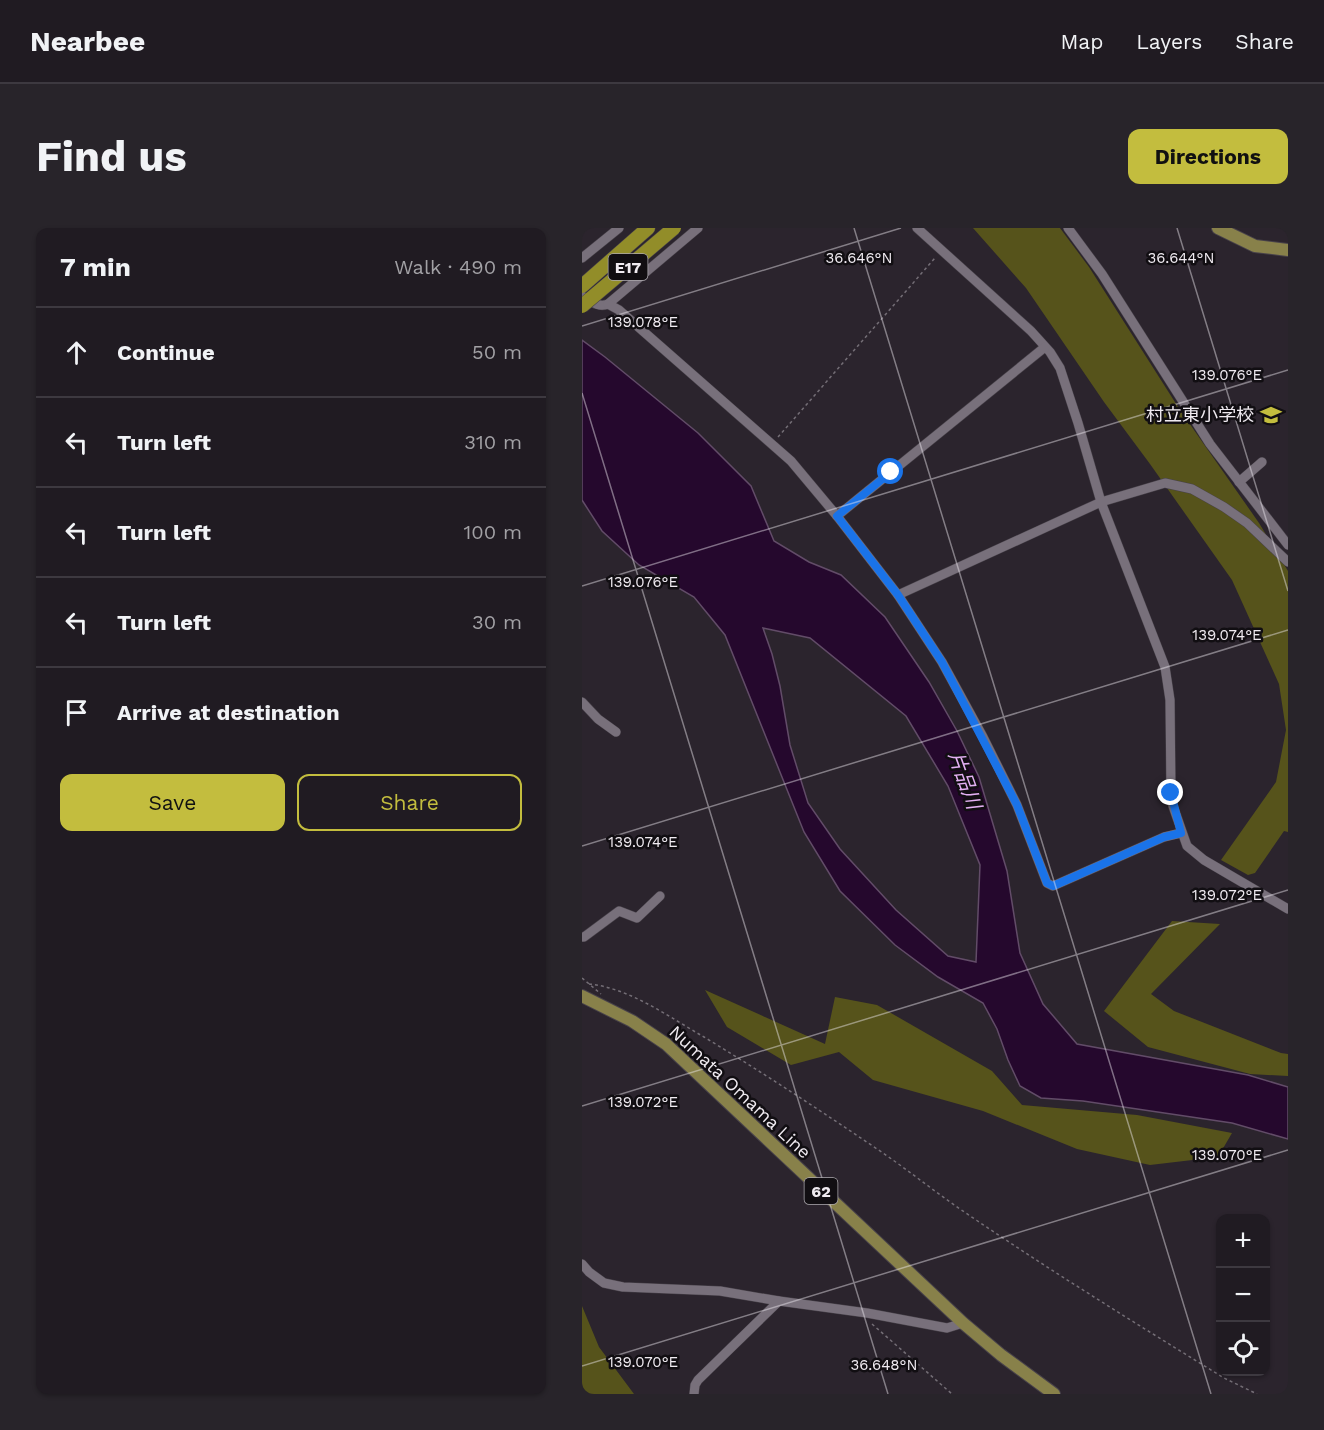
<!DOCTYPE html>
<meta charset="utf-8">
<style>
:root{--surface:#201b22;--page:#28242a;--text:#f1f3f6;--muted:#a2a1a5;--line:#3d3940;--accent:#c3bd3e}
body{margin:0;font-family:"Work Sans","Noto Sans JP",sans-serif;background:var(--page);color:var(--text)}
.controls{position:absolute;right:18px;bottom:18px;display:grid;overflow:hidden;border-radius:12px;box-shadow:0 2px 4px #0004}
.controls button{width:54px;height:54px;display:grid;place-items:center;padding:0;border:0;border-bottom:2px solid var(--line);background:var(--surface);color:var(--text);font:30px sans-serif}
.stop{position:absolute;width:18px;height:18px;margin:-14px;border:4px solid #1a73e8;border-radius:50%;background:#fff}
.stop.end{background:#1a73e8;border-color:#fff;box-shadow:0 2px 6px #0008}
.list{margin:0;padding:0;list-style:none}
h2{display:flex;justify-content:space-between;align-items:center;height:78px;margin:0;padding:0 24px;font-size:26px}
h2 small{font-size:20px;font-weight:400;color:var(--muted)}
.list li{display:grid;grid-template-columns:39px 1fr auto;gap:18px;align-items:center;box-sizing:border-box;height:90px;padding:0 24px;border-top:2px solid var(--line)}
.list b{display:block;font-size:22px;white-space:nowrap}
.list em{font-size:20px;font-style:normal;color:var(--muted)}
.actions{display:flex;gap:12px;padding:18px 24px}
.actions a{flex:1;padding:14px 0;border:2px solid var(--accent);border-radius:12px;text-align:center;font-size:21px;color:var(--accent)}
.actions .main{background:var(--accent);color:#111}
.icon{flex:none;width:33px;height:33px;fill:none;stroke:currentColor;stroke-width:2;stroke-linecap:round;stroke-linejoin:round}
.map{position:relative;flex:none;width:706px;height:1166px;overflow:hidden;border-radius:12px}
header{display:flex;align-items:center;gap:36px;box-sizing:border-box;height:84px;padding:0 30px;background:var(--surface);border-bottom:2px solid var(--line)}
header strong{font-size:28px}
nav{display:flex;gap:33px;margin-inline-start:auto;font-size:21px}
.intro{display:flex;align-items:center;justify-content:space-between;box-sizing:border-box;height:144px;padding:0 36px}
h1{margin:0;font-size:42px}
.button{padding:15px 27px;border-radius:12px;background:var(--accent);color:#111;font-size:21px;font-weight:700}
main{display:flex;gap:36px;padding:0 36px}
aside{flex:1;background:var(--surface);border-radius:12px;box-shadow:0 2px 4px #0004}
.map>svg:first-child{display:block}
.forest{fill:#56531b}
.water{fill:#25082d;stroke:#624c68;stroke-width:1.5;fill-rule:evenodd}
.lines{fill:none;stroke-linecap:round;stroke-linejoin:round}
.minor-casing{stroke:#48424a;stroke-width:10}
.major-casing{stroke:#48424a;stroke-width:14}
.highway-casing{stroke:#48424a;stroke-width:15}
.path{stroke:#746e76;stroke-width:1.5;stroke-dasharray:3 3;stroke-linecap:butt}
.minor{stroke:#78707b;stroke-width:9}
.major{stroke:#88814a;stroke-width:12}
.highway{stroke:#928d29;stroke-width:14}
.highway-bridge-casing{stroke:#48424a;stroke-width:15;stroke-linecap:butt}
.highway-bridge{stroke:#928d29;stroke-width:14}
.route{stroke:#1a73e8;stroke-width:8}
.ticks{fill:none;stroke:#f0ebf1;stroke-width:1.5;stroke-opacity:0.45}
.labels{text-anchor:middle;stroke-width:5;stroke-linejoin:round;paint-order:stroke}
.shield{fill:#110e12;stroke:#ada9ae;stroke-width:1.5}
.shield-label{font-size:16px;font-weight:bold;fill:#f0ebf1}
.poi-label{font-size:18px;fill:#f0ebf1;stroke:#110e12;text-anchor:end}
.street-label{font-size:18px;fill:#f0ebf1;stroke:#110e12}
.water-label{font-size:20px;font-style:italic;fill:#e3b0f3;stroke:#110e12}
.ticks-label{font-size:15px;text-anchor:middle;fill:#f0ebf1;stroke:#110e12;stroke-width:5;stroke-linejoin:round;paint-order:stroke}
</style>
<header>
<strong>Nearbee</strong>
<nav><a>Map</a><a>Layers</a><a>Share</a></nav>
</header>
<div class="intro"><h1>Find us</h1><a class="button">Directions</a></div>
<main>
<aside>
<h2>7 min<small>Walk · 490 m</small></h2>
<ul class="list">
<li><svg class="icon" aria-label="ahead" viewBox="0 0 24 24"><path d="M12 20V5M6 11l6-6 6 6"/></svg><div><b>Continue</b></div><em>50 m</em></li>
<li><svg class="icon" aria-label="left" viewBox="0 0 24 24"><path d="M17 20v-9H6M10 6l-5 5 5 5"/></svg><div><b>Turn left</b></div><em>310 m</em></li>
<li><svg class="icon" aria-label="left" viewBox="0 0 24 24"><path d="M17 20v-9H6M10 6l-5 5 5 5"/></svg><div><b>Turn left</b></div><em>100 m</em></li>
<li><svg class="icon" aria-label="left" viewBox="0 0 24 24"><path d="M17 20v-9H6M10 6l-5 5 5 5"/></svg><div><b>Turn left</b></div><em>30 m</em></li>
<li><svg class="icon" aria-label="arrive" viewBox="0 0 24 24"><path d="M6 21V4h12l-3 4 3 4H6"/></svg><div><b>Arrive at destination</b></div></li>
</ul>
<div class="actions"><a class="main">Save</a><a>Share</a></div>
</aside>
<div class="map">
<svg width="706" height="1166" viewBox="0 0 706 1166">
<rect width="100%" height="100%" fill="#2b242d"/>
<g class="forest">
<path d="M391,0H478L507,39L598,182L677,295L706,343V604L702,603L673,645L666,647L639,632L694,554L704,502L697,456L650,352L568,236L522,174L444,60Z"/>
<path d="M590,693L638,696L569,766L592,783L699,825L706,826V848L668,846L566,819L522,783Z"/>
<path d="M123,762L243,816L253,769L295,777L410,843L440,877L555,887L650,905L636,929L568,937L495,921L401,883L291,852L257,824L209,837L145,799Z"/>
<path d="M0,1078L17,1119L52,1166H0Z"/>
</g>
<path class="water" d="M0,112L23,129L116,205L169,258L192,313L227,334L259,347L303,389L347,454L375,503L397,549L425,643L438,725L461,776L495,816L666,847L706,859V911L650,895L501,873L459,870L438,858L426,832L415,801L401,775L356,749L313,717L258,663L222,604L143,407L112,369L57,337L20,303L0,272ZM181,400L228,410L324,488L366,558L398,637L394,734L366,728L314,682L258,621L226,575L208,517L198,458L190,426Z"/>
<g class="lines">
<defs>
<g id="minor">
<path d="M335,0L449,103L468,124L478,140L496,195L519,274L583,439L588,472L589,565L591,578L605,618L622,632L706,681"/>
<path d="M486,0L520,46L628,216L706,317"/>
<path d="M0,30L37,0"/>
<path d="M0,68C9,73 16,80 26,76L116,0"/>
<path d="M26,76L37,82L209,233L255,288L316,367L360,434L401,509L435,577L465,655L471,658L582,609L599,605"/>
<path d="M657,254L680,234"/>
<path d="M255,288L463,119"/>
<path d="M316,367L519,274L583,255L610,261L642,279L665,295L706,334"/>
<path d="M0,474L16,491L34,504"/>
<path d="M0,709H2L37,683L55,690L78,668"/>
<path d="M0,1036L7,1044L22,1055L41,1059L138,1063L197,1073L285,1085L365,1100L381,1095"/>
<path d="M112,1166L113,1157L116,1152L197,1073"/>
</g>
<g id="major">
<path d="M636,0L673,18L706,22"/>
<path d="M0,768L50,793L84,816L381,1095L419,1127L472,1166"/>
</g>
<path id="highway" d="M0,58L66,0"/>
</defs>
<use href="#minor" class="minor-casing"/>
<use href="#major" class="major-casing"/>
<use href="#highway" class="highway-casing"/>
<g class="path">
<path d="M196,209L353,30"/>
<path d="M0,750L19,766"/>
<path d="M7,756C48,760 87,789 122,809C183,846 242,885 301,925C327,943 352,963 378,981C464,1040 553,1095 642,1150L675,1166"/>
<path d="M290,1096L370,1166"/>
</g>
<use href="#minor" class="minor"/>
<use href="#major" class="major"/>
<use href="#highway" class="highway"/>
<defs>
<path id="highway-bridge" d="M0,78L92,0"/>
</defs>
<use href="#highway-bridge" class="highway-bridge-casing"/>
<use href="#highway-bridge" class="highway-bridge"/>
</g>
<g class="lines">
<path class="route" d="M309,244L255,288L316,367L360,434L435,577L465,655L471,658L582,609L599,605L589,565"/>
</g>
<path class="ticks" d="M272,0L629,1166M595,0L706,363M0,98L319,0M0,165L306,1166M0,358L706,142M0,618L706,402M0,878L706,662M0,1138L706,922"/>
<defs>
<symbol id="school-bare" viewBox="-9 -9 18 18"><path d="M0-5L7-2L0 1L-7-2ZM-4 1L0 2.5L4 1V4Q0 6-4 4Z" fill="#c3bd3e" stroke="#110e12" stroke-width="2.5" paint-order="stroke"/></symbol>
</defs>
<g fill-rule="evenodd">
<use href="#school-bare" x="674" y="172" width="30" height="30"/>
</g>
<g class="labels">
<g class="shield">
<rect x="26.5" y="26" width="39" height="26" rx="4.5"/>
<rect x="222.5" y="950" width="33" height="26" rx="4.5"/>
</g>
<g class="shield-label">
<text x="46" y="45">E17</text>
<text x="239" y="969">62</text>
</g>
<g class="poi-label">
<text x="672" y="193">村立東小学校</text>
</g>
<g class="street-label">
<text transform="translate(158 864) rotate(43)" y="6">Numata Omama Line</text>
</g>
<g class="water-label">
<text transform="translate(383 552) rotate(70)" y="7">片品川</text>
</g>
</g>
<g class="ticks-label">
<text x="599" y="35">36.644°N</text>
<text x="277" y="35">36.646°N</text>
<text x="61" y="99">139.078°E</text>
<text x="645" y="152">139.076°E</text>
<text x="61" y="359">139.076°E</text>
<text x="645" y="412">139.074°E</text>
<text x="61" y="619">139.074°E</text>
<text x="645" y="672">139.072°E</text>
<text x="61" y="879">139.072°E</text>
<text x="645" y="932">139.070°E</text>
<text x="61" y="1139">139.070°E</text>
<text x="302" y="1142">36.648°N</text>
</g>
</svg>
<div class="controls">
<button>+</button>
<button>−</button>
<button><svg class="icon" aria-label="locate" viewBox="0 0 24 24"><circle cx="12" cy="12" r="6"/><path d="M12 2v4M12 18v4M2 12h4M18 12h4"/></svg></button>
</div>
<div class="stop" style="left:309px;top:244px"></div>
<div class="stop end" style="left:589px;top:565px"></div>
</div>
</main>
